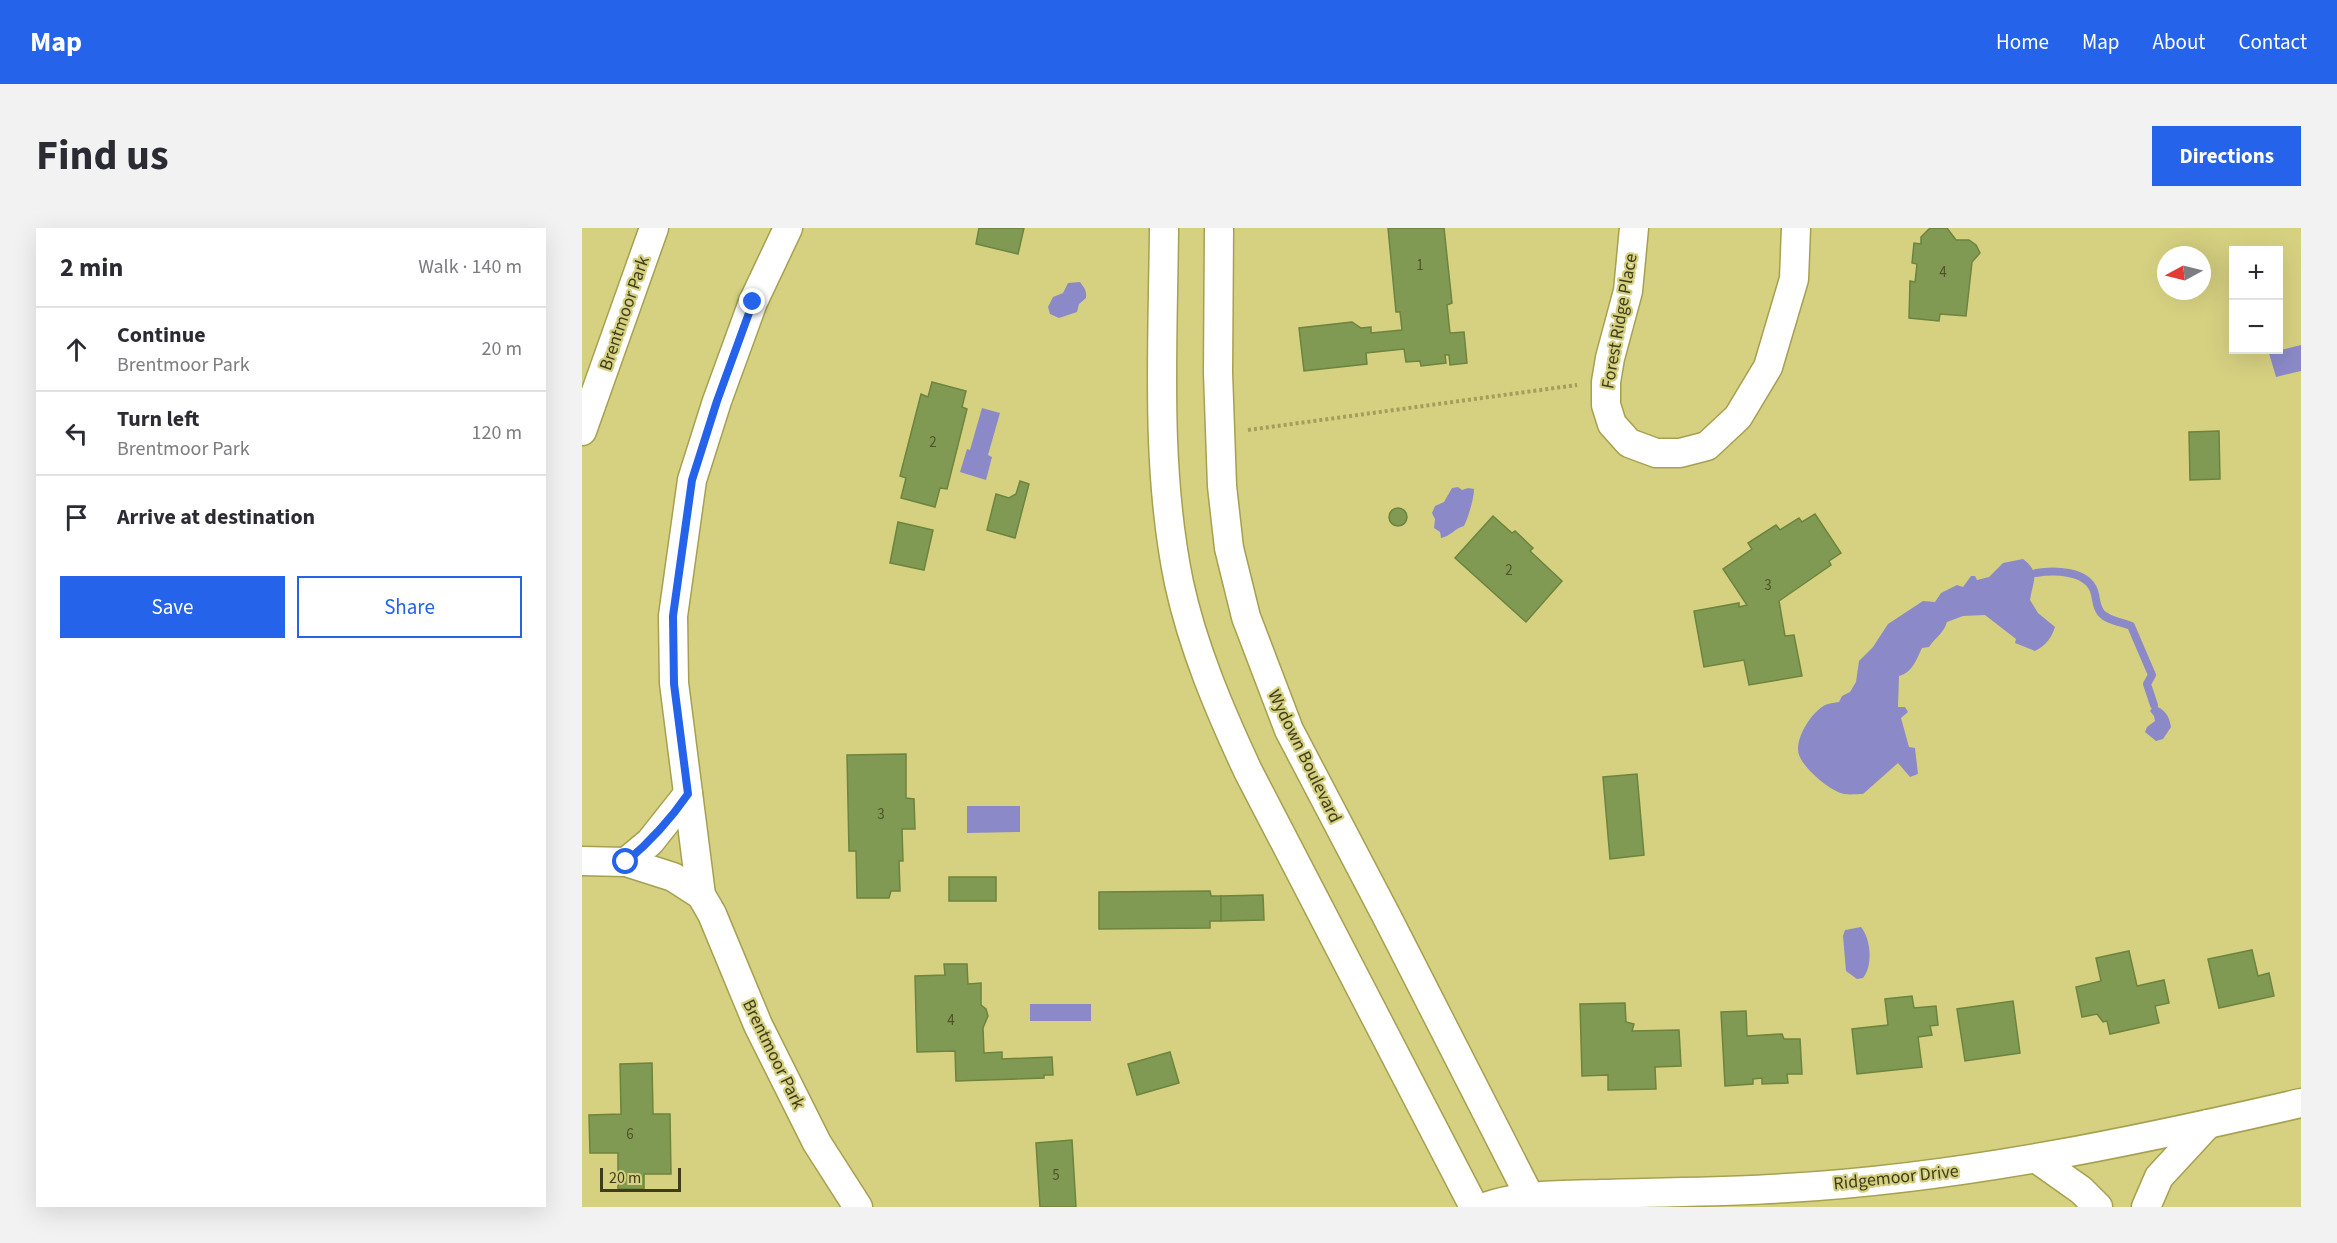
<!DOCTYPE html>
<meta charset="utf-8">
<style>
:root{--surface:#fff;--page:#f2f2f3;--text:#2b2b33;--muted:#7c7c81;--line:#e1e1e2;--accent:#2563eb}
body{margin:0;font-family:"Source Sans 3",sans-serif;background:var(--page);color:var(--text)}
.controls{position:absolute;right:18px;top:18px;display:grid;overflow:hidden;border-radius:0px;box-shadow:0 6px 24px #0002}
.controls button{width:54px;height:54px;display:grid;place-items:center;padding:0;border:0;border-bottom:2px solid var(--line);background:var(--surface);color:var(--text);font:30px sans-serif}
.compass{position:absolute;left:1575px;top:18px;width:54px;height:54px;border-radius:50%;background:var(--surface);box-shadow:0 6px 24px #0002;rotate:263deg}
.scale{position:absolute;left:18px;bottom:15px;width:81px;box-sizing:border-box;padding-left:6px;border:3px solid #3f3c1b;border-top:0;font-size:16px;line-height:21px;white-space:nowrap;color:#3f3c1b;-webkit-text-stroke:4px #d6d181;paint-order:stroke}
.stop{position:absolute;width:18px;height:18px;margin:-14px;border:4px solid #2563eb;border-radius:50%;background:#fff}
.stop.end{background:#2563eb;border-color:#fff;box-shadow:0 2px 6px #0008}
.list{margin:0;padding:0;list-style:none}
h2{display:flex;justify-content:space-between;align-items:center;height:78px;margin:0;padding:0 24px;font-size:26px}
h2 small{font-size:20px;font-weight:400;color:var(--muted)}
.list li{display:grid;grid-template-columns:39px 1fr auto;gap:18px;align-items:center;box-sizing:border-box;height:84px;padding:0 24px;border-top:2px solid var(--line)}
.list b{display:block;font-size:22px;white-space:nowrap}
.list p{margin:0;font-size:20px;white-space:nowrap;color:var(--muted)}
.list em{font-size:20px;font-style:normal;color:var(--muted)}
.actions{display:flex;gap:12px;padding:18px 24px}
.actions a{flex:1;padding:14px 0;border:2px solid var(--accent);border-radius:0px;text-align:center;font-size:21px;color:var(--accent)}
.actions .main{background:var(--accent);color:#fff}
.icon{flex:none;width:33px;height:33px;fill:none;stroke:currentColor;stroke-width:2;stroke-linecap:round;stroke-linejoin:round}
.map{position:relative;flex:none;width:1719px;height:979px;overflow:hidden;border-radius:0px}
header{display:flex;align-items:center;gap:36px;box-sizing:border-box;height:84px;padding:0 30px;background:var(--accent);color:#fff}
header strong{font-size:28px}
nav{display:flex;gap:33px;margin-inline-start:auto;font-size:21px}
.intro{display:flex;align-items:center;justify-content:space-between;box-sizing:border-box;height:144px;padding:0 36px}
h1{margin:0;font-size:42px}
.button{padding:15px 27px;border-radius:0px;background:var(--accent);color:#fff;font-size:21px;font-weight:700}
main{display:flex;gap:36px;padding:0 36px}
aside{flex:1;background:var(--surface);border-radius:0px;box-shadow:0 6px 24px #0002}
.map>svg:first-child{display:block}
.water{fill:#8b89c7}
.lines{fill:none;stroke-linecap:round;stroke-linejoin:round}
.stream{stroke:#8b89c7;stroke-width:8}
.building{fill:#819a53;stroke:#6c843d;stroke-width:1.5}
.minor-casing{stroke:#a6a051;stroke-width:31}
.path{stroke:#a39e5e;stroke-width:4;stroke-dasharray:3 3;stroke-linecap:butt}
.minor{stroke:#fff;stroke-width:28}
.route{stroke:#2563eb;stroke-width:8}
.labels{text-anchor:middle;stroke-width:4.5;stroke-linejoin:round;paint-order:stroke}
.number-label{font-size:15px;fill:#505429}
.street-label{font-size:18px;fill:#3f3c1b;stroke:#d6d181}
</style>
<header>
<strong>Map</strong>
<nav><a>Home</a><a>Map</a><a>About</a><a>Contact</a></nav>
</header>
<div class="intro"><h1>Find us</h1><a class="button">Directions</a></div>
<main>
<aside>
<h2>2 min<small>Walk · 140 m</small></h2>
<ul class="list">
<li><svg class="icon" aria-label="ahead" viewBox="0 0 24 24"><path d="M12 20V5M6 11l6-6 6 6"/></svg><div><b>Continue</b><p>Brentmoor Park</p></div><em>20 m</em></li>
<li><svg class="icon" aria-label="left" viewBox="0 0 24 24"><path d="M17 20v-9H6M10 6l-5 5 5 5"/></svg><div><b>Turn left</b><p>Brentmoor Park</p></div><em>120 m</em></li>
<li><svg class="icon" aria-label="arrive" viewBox="0 0 24 24"><path d="M6 21V4h12l-3 4 3 4H6"/></svg><div><b>Arrive at destination</b></div></li>
</ul>
<div class="actions"><a class="main">Save</a><a>Share</a></div>
</aside>
<div class="map">
<svg width="1719" height="979" viewBox="0 0 1719 979">
<rect width="100%" height="100%" fill="#d6d181"/>
<g class="water">
<path d="M498,54C502,60 505,62 504,70L497,76L495,84L477,90L468,86L466,79L471,69L481,65L486,55Z"/>
<path d="M1719,117V143L1694,149L1687,125Z"/>
<path d="M400,180L418,185L406,227L410,229L404,252L378,244L385,221L388,222Z"/>
<path d="M876,259L880,262L886,260L892,261C892,271 886,290 882,298C872,301 869,308 859,310L858,304L852,300L853,291L850,285L853,278L862,274L870,260Z"/>
<path d="M1441,331C1459,345 1451,352 1448,372L1456,385L1473,399C1469,411 1464,417 1453,423L1433,415L1434,411L1403,387L1381,388L1365,394C1362,405 1353,410 1347,419L1340,420C1334,432 1331,444 1317,448L1316,479H1323L1326,484L1319,490L1327,519L1333,520L1336,546L1328,549L1316,535L1281,566C1275,566 1268,567 1262,566C1248,563 1222,541 1217,527C1212,512 1228,487 1240,479C1245,475 1251,475 1257,474L1260,468L1268,464L1274,454L1277,433L1291,419L1306,396L1341,373L1353,374L1359,365L1375,357L1381,359L1389,348H1393L1395,352L1407,349L1421,335Z"/>
<path d="M1572,477C1583,482 1587,487 1589,499L1581,511L1574,513L1563,504L1565,499L1573,493L1572,488L1568,483Z"/>
<path d="M385,578H438V604L385,605Z"/>
<path d="M1279,699C1289,711 1291,738 1281,750L1275,751L1264,743L1261,708L1263,702Z"/>
<rect x="448" y="776" width="61" height="17"/>
</g>
<g class="lines">
<path class="stream" d="M1454,345C1471,342 1505,342 1512,363C1515,371 1513,377 1519,385C1526,393 1540,394 1549,398L1570,447L1565,456L1572,477"/>
</g>
<g class="building">
<path d="M397,0H442L436,26L394,16Z"/>
<path d="M806,0H862L870,75L865,77L868,105L882,104L885,135L868,137L867,127H863L864,135L839,138L838,133L824,134L822,121L784,125L785,136L722,143L717,100L770,94L779,100L789,99V105L820,102L818,84H814Z"/>
<path d="M1348,0H1365L1374,12H1387L1394,17L1398,25L1390,34L1384,88L1358,86L1357,93L1327,90L1328,53L1333,54L1335,36L1330,35L1332,15L1339,16V9Z"/>
<path d="M350,154L384,163L380,179L385,181L365,261L358,260L353,279L319,270L324,250L318,248L339,166L346,169Z"/>
<path d="M1637,203L1638,251L1608,252L1607,204Z"/>
<path d="M438,253L447,256L433,310L405,302L414,266L427,270L434,266Z"/>
<circle cx="816" cy="289" r="9"/>
<path d="M1233,286L1259,325L1247,333L1249,337L1197,373L1203,408L1212,407L1220,448L1167,457L1162,432L1122,439L1112,383L1157,375V379L1165,377L1141,341L1170,321L1166,315L1194,297L1198,302L1217,290L1220,294Z"/>
<path d="M911,288L930,305L933,303L951,320L948,323L980,353L944,394L873,330Z"/>
<path d="M316,294L351,302L342,342L308,335Z"/>
<path d="M324,526V570L332,571L333,601H320L321,633H317L318,663H309L307,670H275L274,623H267L265,527Z"/>
<path d="M1055,546L1062,627L1028,631L1021,549Z"/>
<rect x="367" y="649" width="47" height="24"/>
<path d="M628,663L629,668H639V693H628V700L517,701V664Z"/>
<path d="M681,667L682,692L639,693V668Z"/>
<path d="M1670,722L1676,748L1687,745L1692,768L1637,780L1626,731Z"/>
<path d="M1547,723L1555,758L1582,752L1587,775L1573,778L1577,795L1528,806L1525,793L1521,794L1515,786L1500,789L1494,759L1519,753L1514,730Z"/>
<path d="M362,736H385L386,756L399,755V777L404,781L406,788L401,800L402,825L420,824V831L470,829L471,847H462V850L374,853L373,823L335,824L333,748L363,747Z"/>
<path d="M1330,768L1332,780L1354,778L1356,797L1348,798L1350,807L1336,809L1340,839L1275,846L1270,801L1306,797L1303,771Z"/>
<path d="M1431,773L1438,825L1383,833L1375,781Z"/>
<path d="M1043,775L1044,794L1052,796L1050,803L1097,802L1099,838L1073,839L1074,861L1026,862V847L1000,848L998,776Z"/>
<path d="M1164,783L1165,808L1200,806L1202,811H1218L1220,846H1205L1206,855L1180,856V850L1171,851V856L1143,858L1139,784Z"/>
<path d="M588,824L597,855L555,867L546,836Z"/>
<path d="M70,835L71,886H88L89,946H62V961H36V925H8L7,887L39,886L38,836Z"/>
<path d="M490,912L494,979H458L454,915Z"/>
</g>
<g class="lines">
<defs>
<g id="minor">
<path d="M582,0C581,117 573,239 597,355C611,420 638,483 666,543L892,979"/>
<path d="M637,0L636,145L640,258L647,320L664,389L707,502L806,691L953,979"/>
<path d="M1052,0L1046,63L1028,130L1024,154V177L1030,196L1047,215L1074,225H1098L1125,218L1156,189L1186,139L1212,51L1214,0"/>
<path d="M0,203L72,0"/>
<path d="M0,633L44,634L91,649L119,667L130,686L176,797L235,915L276,979"/>
<path d="M44,634L68,614L106,566"/>
<path d="M119,667L92,455L91,388L110,252L135,173L171,74L206,0"/>
<path d="M1455,931L1499,962L1516,979"/>
<path d="M903,979C941,966 980,967 1020,966C1081,964 1144,964 1205,960C1379,950 1550,914 1719,875"/>
<path d="M1564,979L1577,949L1626,896"/>
</g>
</defs>
<use href="#minor" class="minor-casing"/>
<path class="path" d="M666,202L995,157"/>
<use href="#minor" class="minor"/>
</g>
<g class="lines">
<path class="route" d="M44,634C69,613 88,592 106,566L92,456L91,388L110,252L135,173L171,74"/>
</g>
<g class="labels">
<g class="number-label">
<text x="838" y="42">1</text>
<text x="1361" y="49">4</text>
<text x="351" y="219">2</text>
<text x="927" y="347">2</text>
<text x="1186" y="362">3</text>
<text x="299" y="591">3</text>
<text x="369" y="797">4</text>
<text x="48" y="911">6</text>
<text x="474" y="952">5</text>
</g>
<g class="street-label">
<text transform="translate(42 85) rotate(-71)" y="6">Brentmoor Park</text>
<text transform="translate(1037 93) rotate(-80)" y="6">Forest Ridge Place</text>
<text transform="translate(723 528) rotate(64)" y="6">Wydown Boulevard</text>
<text transform="translate(192 826) rotate(64)" y="6">Brentmoor Park</text>
<text transform="translate(1314 949) rotate(-6)" y="6">Ridgemoor Drive</text>
</g>
</g>
</svg>
<div class="controls">
<button>+</button>
<button>−</button>
</div>
<svg class="compass" viewBox="-18 -18 36 36"><path d="M0-13l5 13h-10z" fill="#e53935"/><path d="M0 13l5-13h-10z" fill="#7c7c81"/></svg>
<div class="scale">20 m</div>
<div class="stop" style="left:44px;top:634px"></div>
<div class="stop end" style="left:171px;top:74px"></div>
</div>
</main>
